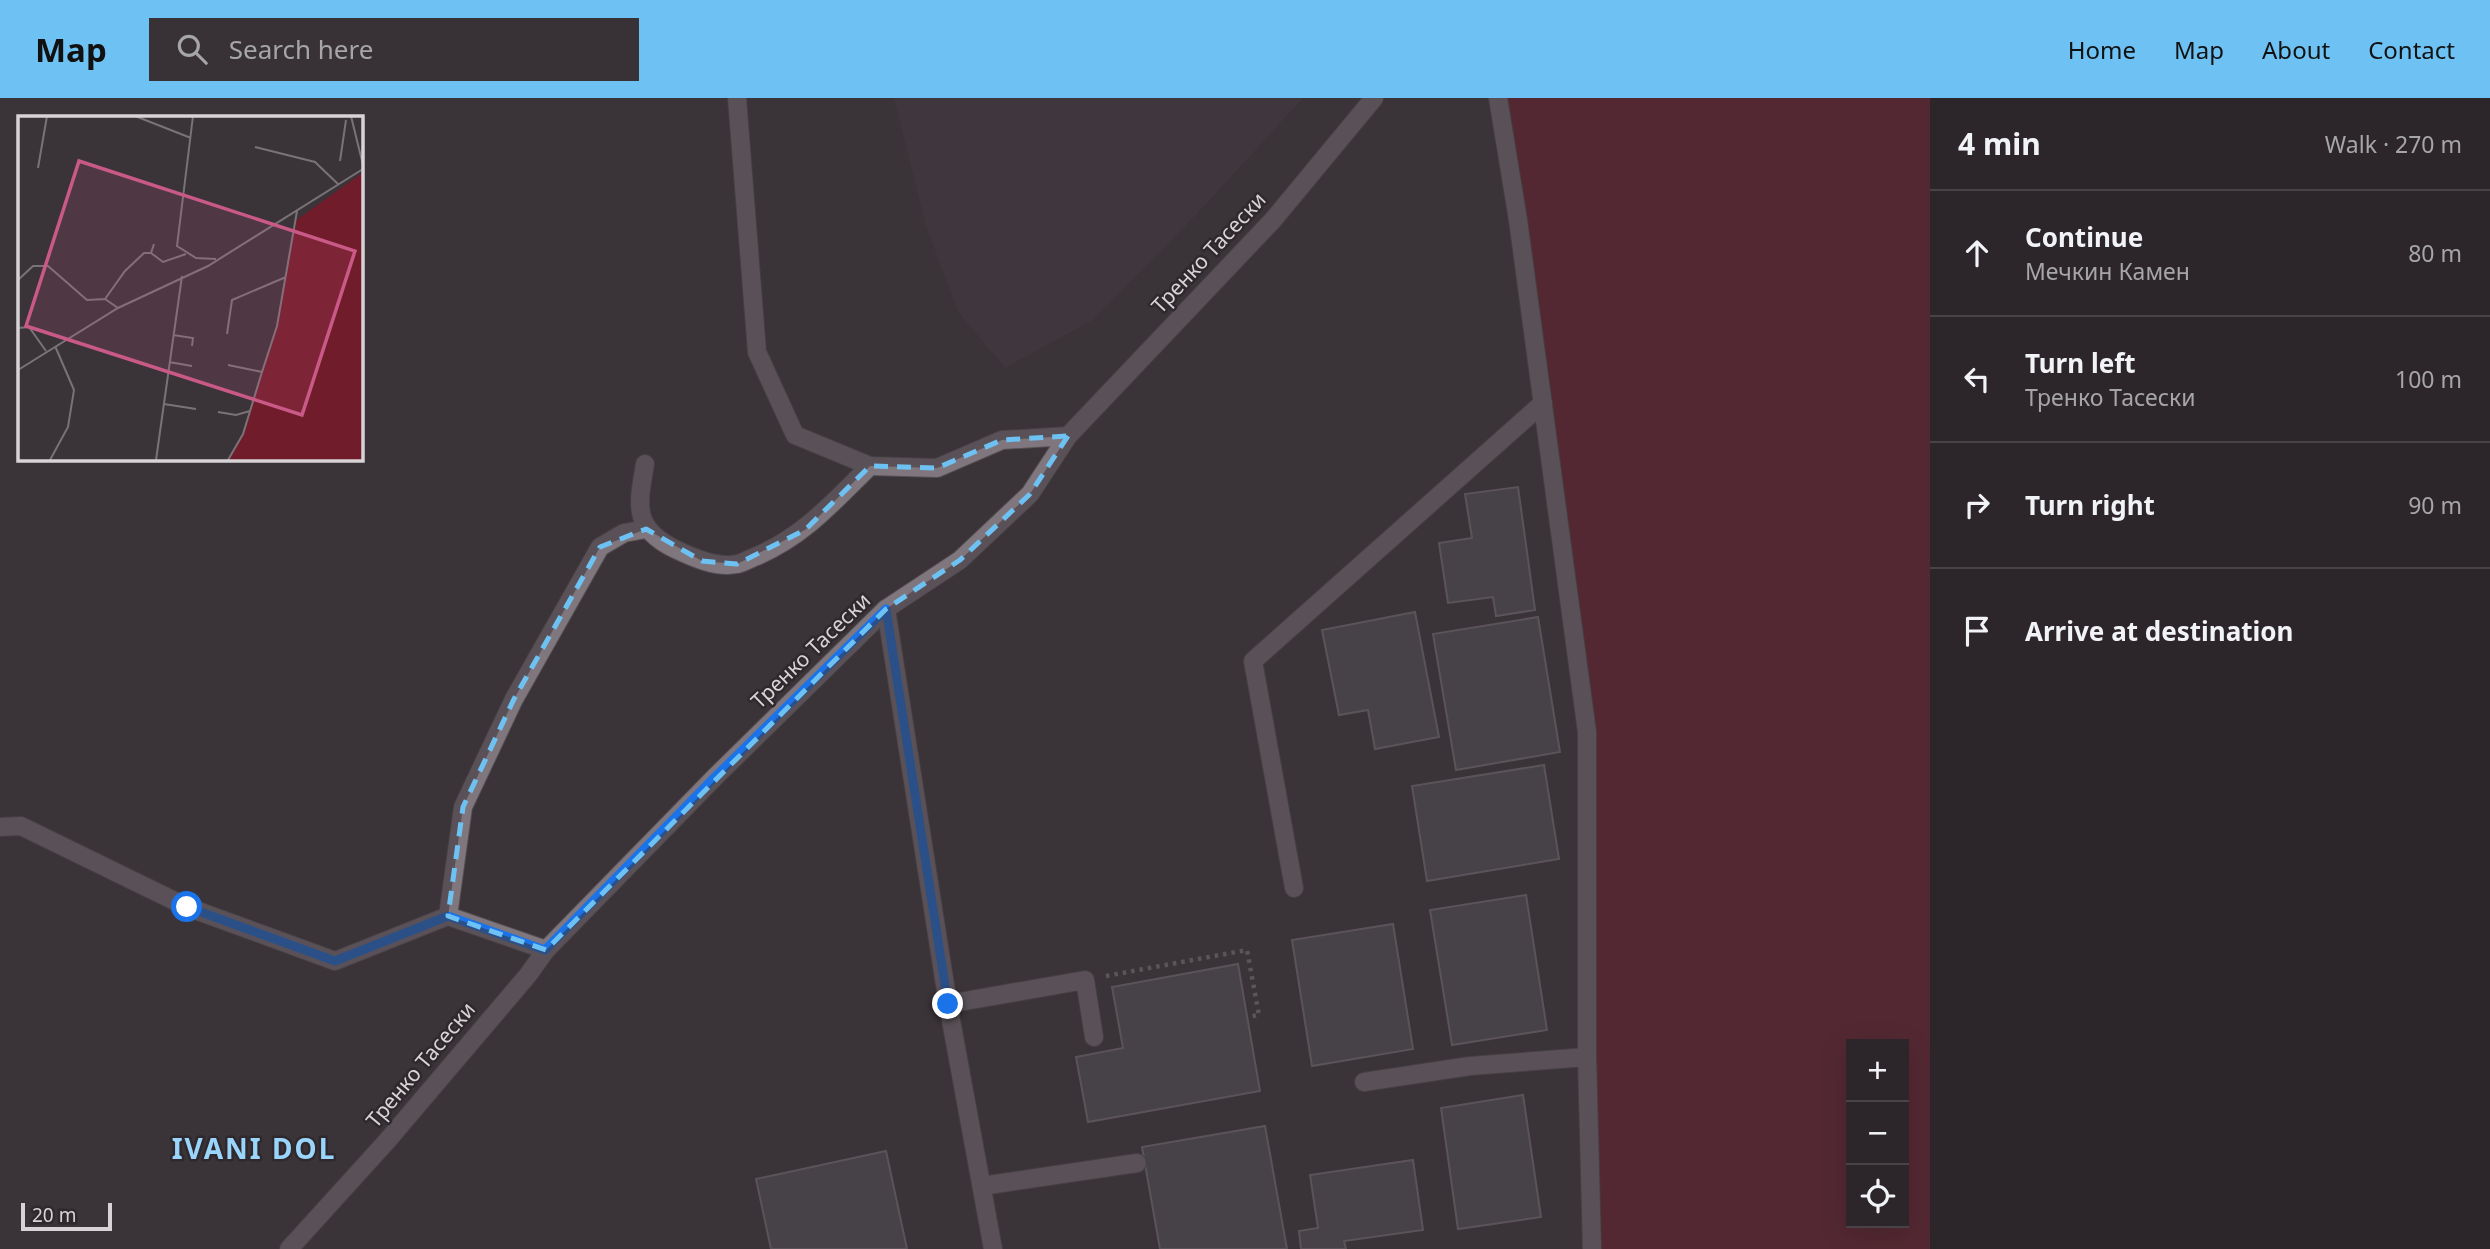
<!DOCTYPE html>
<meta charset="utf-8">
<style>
:root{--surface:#2c262a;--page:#383236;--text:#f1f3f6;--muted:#a6a5a8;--line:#484347;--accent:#6ec2f3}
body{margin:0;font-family:"Noto Sans",sans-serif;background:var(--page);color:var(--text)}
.controls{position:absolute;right:21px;bottom:21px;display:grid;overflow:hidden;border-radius:0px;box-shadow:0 7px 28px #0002}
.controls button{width:63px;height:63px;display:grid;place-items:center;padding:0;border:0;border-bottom:2px solid var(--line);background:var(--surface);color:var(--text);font:35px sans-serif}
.scale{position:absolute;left:21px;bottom:18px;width:91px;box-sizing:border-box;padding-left:7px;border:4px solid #d7d3d6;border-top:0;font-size:19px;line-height:24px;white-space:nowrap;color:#d7d3d6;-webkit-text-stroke:5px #2f292e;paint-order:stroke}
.stop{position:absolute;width:21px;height:21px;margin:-16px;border:5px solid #1a73e8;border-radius:50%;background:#fff}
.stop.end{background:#1a73e8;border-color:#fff;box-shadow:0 2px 7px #0008}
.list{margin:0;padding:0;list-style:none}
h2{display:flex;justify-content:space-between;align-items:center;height:91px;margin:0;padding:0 28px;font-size:30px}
h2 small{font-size:23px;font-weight:400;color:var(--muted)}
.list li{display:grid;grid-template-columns:46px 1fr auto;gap:21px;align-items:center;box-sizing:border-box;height:126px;padding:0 28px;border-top:2px solid var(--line)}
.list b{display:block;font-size:26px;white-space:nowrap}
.list p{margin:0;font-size:23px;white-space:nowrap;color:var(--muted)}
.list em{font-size:23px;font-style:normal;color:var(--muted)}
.icon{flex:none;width:38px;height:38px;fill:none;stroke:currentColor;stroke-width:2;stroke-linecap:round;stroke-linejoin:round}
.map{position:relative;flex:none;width:1930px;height:1151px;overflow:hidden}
header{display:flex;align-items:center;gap:42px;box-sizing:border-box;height:98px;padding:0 35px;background:var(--accent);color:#111}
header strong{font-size:33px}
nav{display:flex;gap:38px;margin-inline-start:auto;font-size:24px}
.search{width:490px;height:63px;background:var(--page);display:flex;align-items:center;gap:18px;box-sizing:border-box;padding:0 24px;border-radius:0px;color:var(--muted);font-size:26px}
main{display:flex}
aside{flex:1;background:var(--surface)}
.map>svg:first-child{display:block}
.built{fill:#473b44}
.grass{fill:#711c2a;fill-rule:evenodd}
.building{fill:#58545a;stroke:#817c83;stroke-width:2}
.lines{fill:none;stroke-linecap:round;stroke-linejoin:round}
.minor-casing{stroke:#544f52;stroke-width:20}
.path{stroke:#837e82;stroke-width:4.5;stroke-dasharray:3.5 5;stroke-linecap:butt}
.minor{stroke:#7f777d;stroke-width:18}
.route{stroke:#1a73e8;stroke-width:9}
.marked{fill:none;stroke:#6ec2f3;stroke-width:5;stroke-dasharray:14 9;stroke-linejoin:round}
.labels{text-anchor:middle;stroke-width:5;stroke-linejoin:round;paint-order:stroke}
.street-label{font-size:21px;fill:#d7d3d6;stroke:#2f292e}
.district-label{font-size:28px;font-weight:bold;letter-spacing:2px;fill:#9ad6fb;stroke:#2f292e}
.inset-road{fill:none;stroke:#797377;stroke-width:2}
.view{fill:#c95986;fill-opacity:0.15;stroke:#c95986;stroke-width:3.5}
.inset-edge{fill:none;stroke:#d7d3d6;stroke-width:3.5}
</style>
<header>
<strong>Map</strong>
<div class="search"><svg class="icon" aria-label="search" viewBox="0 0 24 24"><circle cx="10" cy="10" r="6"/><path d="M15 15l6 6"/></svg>Search here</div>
<nav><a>Home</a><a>Map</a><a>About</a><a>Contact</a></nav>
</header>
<main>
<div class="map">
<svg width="1930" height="1151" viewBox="0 0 1930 1151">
<rect width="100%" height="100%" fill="#3a3338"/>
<path class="built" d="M894,0H1303L1197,116L1093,222L1005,270L958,214L926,128Z"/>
<path class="grass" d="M1497,0H1930V1151H1592L1587,634ZM1851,946H1904V1125H1851Z"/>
<g class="building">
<path d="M1518,389L1535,512L1496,518L1493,499L1448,505L1439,445L1472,440L1465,396Z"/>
<path d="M1415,514L1439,639L1375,651L1368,612L1339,617L1322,532Z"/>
<path d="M1538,519L1560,654L1456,672L1433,536Z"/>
<path d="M1544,667L1559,761L1427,783L1412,688Z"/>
<path d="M1526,797L1547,932L1452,947L1430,812Z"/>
<path d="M1393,826L1413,951L1312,968L1292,842Z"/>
<path d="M1238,866L1260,993L1088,1024L1076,959L1123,950L1112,889Z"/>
<path d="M1523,997L1541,1119L1458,1131L1441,1010Z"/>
<path d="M1265,1028L1287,1151H1160L1142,1049Z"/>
<path d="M886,1053L907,1151H771L756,1081Z"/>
<path d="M1413,1062L1423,1132L1344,1143L1346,1151H1301L1299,1133L1318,1130L1310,1077Z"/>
</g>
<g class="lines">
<defs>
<g id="minor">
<path d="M737,0L757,254L795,337L870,368L937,370L1002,342L1068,338"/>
<path d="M645,366C638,407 632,430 675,451C694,460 716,470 737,466C743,465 751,460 757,458C805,437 833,404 870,368"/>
<path d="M886,511L948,906L993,1151"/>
<path d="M0,729L21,728L187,809L335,863L448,818L546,852"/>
<path d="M1294,790L1253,563L1543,305"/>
<path d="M448,818L463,709L514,601L600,449L624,435L646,431"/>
<path d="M948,906L1085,882L1094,939"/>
<path d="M1587,959L1592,1151"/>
<path d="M1364,984L1470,968L1587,959V634L1518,122L1498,0"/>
<path d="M982,1088L1137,1065"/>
<path d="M289,1151L387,1043L528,877L546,852L714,680L886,511L960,462L1030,396L1068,338L1273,122L1374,0"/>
</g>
</defs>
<use href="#minor" class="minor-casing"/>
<path class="path" d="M1106,878L1247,852L1259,917L1247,919"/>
<use href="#minor" class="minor"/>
</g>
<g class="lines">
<path class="route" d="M187,809L335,863L448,818L545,852L714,680L886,511L948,906"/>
</g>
<path d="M0 0H1930V1151H0ZM1068,338L1030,396L960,462L886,511L546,852L448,818L463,709L514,601L600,449L646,431L702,463L737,466L805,432L870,368L937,370L1002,342Z" fill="#3a3338" fill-opacity=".55" fill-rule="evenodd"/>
<path class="marked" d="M1068,338L1030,396L960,462L886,511L546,852L448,818L463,709L514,601L600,449L646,431L702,463L737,466L805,432L870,368L937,370L1002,342Z"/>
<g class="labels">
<g class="street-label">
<text transform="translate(1209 155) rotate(-47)" y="7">Тренко Тасески</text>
<text transform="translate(811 553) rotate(-44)" y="7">Тренко Тасески</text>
<text transform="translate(421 967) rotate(-50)" y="7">Тренко Тасески</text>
</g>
<g class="district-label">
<text x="254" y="1061">IVANI DOL</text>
</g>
</g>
<g transform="translate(18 18)">
<rect width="345" height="345" fill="#3a3338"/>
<path d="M344,57L345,344H210L225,318L259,210L277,105Z" fill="#711c2a"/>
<path class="inset-road" d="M117,0L173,22M175,0L159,130L178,142L198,143M333,0L345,49M237,31L297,46L321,69M322,45L328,4M20,52L29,0M136,128L133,137L145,146L168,138M0,164L15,150H30L69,184L87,183L100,192M87,183L107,155L126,137H133M0,212L11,211L28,235M209,218L214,184L268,161M155,219L175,222L174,230M151,246L174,250M210,249L244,256L259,210L279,95M0,254L100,192L190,150L345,53M146,288L178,293M200,296L218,299L232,295M32,344L50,311L56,274L37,230M138,344L164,160M210,344L225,318L244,256"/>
<path class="view" d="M61,45L337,135L284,299L8,210Z"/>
<rect width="345" height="345" class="inset-edge"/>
</g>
</svg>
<div class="controls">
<button>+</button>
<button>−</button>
<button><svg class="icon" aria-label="locate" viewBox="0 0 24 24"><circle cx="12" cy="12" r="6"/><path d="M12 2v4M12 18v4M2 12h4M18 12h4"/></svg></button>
</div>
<div class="scale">20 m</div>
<div class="stop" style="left:187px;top:809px"></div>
<div class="stop end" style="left:948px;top:906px"></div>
</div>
<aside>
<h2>4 min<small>Walk · 270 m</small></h2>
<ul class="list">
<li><svg class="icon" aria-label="ahead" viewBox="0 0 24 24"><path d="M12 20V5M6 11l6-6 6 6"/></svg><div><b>Continue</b><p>Мечкин Камен</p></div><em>80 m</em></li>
<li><svg class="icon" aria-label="left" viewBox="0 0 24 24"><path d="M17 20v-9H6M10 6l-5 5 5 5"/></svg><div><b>Turn left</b><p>Тренко Тасески</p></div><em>100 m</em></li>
<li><svg class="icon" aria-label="right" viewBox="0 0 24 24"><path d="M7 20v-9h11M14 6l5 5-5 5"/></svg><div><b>Turn right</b></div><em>90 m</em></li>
<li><svg class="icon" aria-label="arrive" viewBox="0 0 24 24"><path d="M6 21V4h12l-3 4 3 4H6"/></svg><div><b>Arrive at destination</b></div></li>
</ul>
</aside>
</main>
